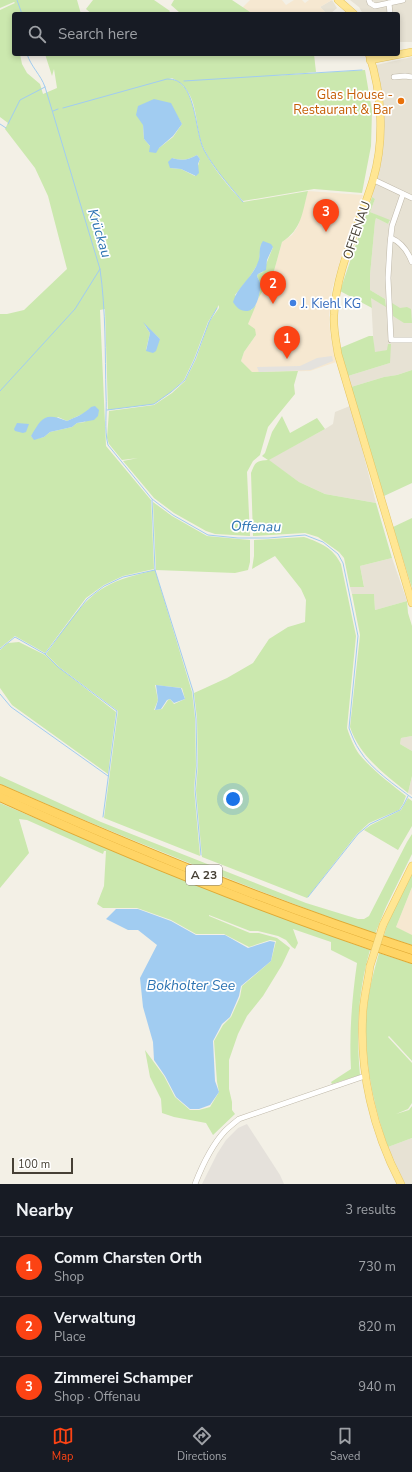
<!DOCTYPE html>
<meta charset="utf-8">
<style>
:root{--surface:#171b24;--page:#242831;--text:#f1f3f6;--muted:#9ea1a6;--line:#363941;--accent:#fc4314}
body{margin:0;font-family:"Nunito Sans",sans-serif;background:var(--page);color:var(--text)}
.scale{position:absolute;left:12px;bottom:10px;width:61px;box-sizing:border-box;padding-left:4px;border:2px solid #464035;border-top:0;font-size:11px;line-height:14px;white-space:nowrap;color:#464035;-webkit-text-stroke:3px #fff;paint-order:stroke}
.you{position:absolute;left:233px;top:799px;width:14px;height:14px;margin:-10px;border:3px solid #fff;border-radius:50%;background:#1a73e8;box-shadow:0 0 0 6px #1a73e833}
.badge{display:grid;place-items:center;width:26px;height:26px;border-radius:50%;background:var(--accent);color:#fff;font-size:13px;font-weight:700}
.pin{position:absolute;translate:-50% -33px;filter:drop-shadow(0 1px 2px #0008)}
.pin::after{content:'';position:absolute;top:21px;width:14px;height:12px;background:inherit;clip-path:polygon(0 0,100% 0,50% 100%)}
.list{margin:0;padding:0;list-style:none}
h2{display:flex;justify-content:space-between;align-items:center;height:52px;margin:0;padding:0 16px;font-size:17px}
h2 small{font-size:13px;font-weight:400;color:var(--muted)}
.list li{display:grid;grid-template-columns:26px 1fr auto;gap:12px;align-items:center;box-sizing:border-box;height:60px;padding:0 16px;border-top:1px solid var(--line)}
.list b{display:block;font-size:15px;white-space:nowrap}
.list p{margin:0;font-size:13px;white-space:nowrap;color:var(--muted)}
.list em{font-size:13px;font-style:normal;color:var(--muted)}
.icon{flex:none;width:22px;height:22px;fill:none;stroke:currentColor;stroke-width:2;stroke-linecap:round;stroke-linejoin:round}
.map{position:relative;flex:none;width:412px;height:1184px;overflow:hidden}
.search{position:absolute;background:var(--surface);box-shadow:0 2px 6px #0003;left:12px;right:12px;top:12px;height:44px;display:flex;align-items:center;gap:10px;box-sizing:border-box;padding:0 14px;border-radius:4px;color:var(--muted);font-size:15px}
.sheet{height:232px;background:var(--surface)}
nav{display:flex;justify-content:space-around;align-items:center;box-sizing:border-box;height:56px;border-top:1px solid var(--line);background:var(--surface);font-size:11px;color:var(--muted)}
nav a{display:grid;justify-items:center;gap:2px}
nav .on{color:var(--accent)}
.map>svg:first-child{display:block}
.residential{fill:#e7e2d4}
.commercial{fill:#f6e8d1}
.industrial{fill:#e5e1db}
.green{fill:#cbe8ae;fill-rule:evenodd}
.parking{fill:#e4e2de}
.water{fill:#a1ccf1}
.lines{fill:none;stroke-linecap:round;stroke-linejoin:round}
.stream{stroke:#a1ccf1;stroke-width:1}
.minor-casing{stroke:#bfb8a9;stroke-width:6}
.major-casing{stroke:#e5c562;stroke-width:8}
.highway-casing{stroke:#dfa934;stroke-width:10}
.minor{stroke:#fff;stroke-width:5}
.major{stroke:#ffe693;stroke-width:7}
.highway{stroke:#ffd465;stroke-width:8}
.major-bridge-casing{stroke:#e5c562;stroke-width:8;stroke-linecap:butt}
.major-bridge{stroke:#ffe693;stroke-width:7}
.food-dot{fill:#e8710a;stroke:#fff;stroke-width:1.5}
.shop-dot{fill:#3f7fe0;stroke:#fff;stroke-width:1.5}
.labels{text-anchor:middle;stroke-width:3.5;stroke-linejoin:round;paint-order:stroke}
.shield{fill:#fff;stroke:#7e7972;stroke-width:1}
.shield-label{font-size:12px;font-weight:bold;fill:#464035}
.food-label{font-size:13px;fill:#c56008;stroke:#fff;text-anchor:end}
.street-label{font-size:13px;fill:#464035;stroke:#fff}
.shop-label{font-size:13px;fill:#366cbe;stroke:#fff;text-anchor:start}
.water-label{font-size:14px;font-style:italic;fill:#2d74b3;stroke:#fff}
</style>
<div class="map">
<svg width="412" height="1184" viewBox="0 0 412 1184">
<rect width="100%" height="100%" fill="#f3f0e6"/>
<g class="residential">
<path d="M332,0L337,8L330,14H327L320,7Z"/>
<path d="M350,0H412V42H398V14H363L359,7Z"/>
<path d="M412,57V370L397,375L384,377L351,387L348,376L390,363L387,350L374,353L371,297L386,306L385,299L370,290V275L375,222L376,218L388,224L390,221L370,212L375,199L372,197L380,159L381,92L376,65Z"/>
<path d="M350,406L357,429L376,503L325,494L299,482L268,460L325,429L333,424L335,412Z"/>
<path d="M392,558L407,601L375,610L374,594H352L350,587L364,586L360,566Z"/>
<path d="M412,736V795L408,793L412,776V751L400,744L401,738Z"/>
<path d="M412,1138V1184H405L388,1147Z"/>
</g>
<g class="commercial">
<path d="M250,0H282L286,5L294,0H302L305,3L309,0H332L320,7L327,14H253L242,8Z"/>
<path d="M308,191L363,195L340,261L332,289L329,316L330,331L336,362L310,371L251,372L241,361L244,352L256,335L248,324L249,319L264,286L274,271L282,242L292,235L298,226Z"/>
<path d="M412,887V935H411L396,927Z"/>
</g>
<path class="industrial" d="M247,1124L280,1175L284,1184H202L217,1154L226,1140L238,1128Z"/>
<g class="green">
<path d="M0,0H77L81,14H14V54H20L22,64L27,73L40,84L43,94L57,88L54,69L52,76L45,54H314L316,72L271,76L365,70L372,111L371,146L362,193L314,189L243,201C229,185 214,169 204,149C193,125 201,91 172,78L169,79C197,81 194,131 204,150C214,170 228,186 243,202L308,191C302,213 302,229 282,242L274,271L258,299L261,285L257,276L258,274L263,272L273,247L261,244L259,262L249,278L235,295L251,310L256,305L248,324L255,329L256,335L244,352L241,361L252,372L298,371L294,385L295,394L268,427L260,455L253,461L247,472L250,536L215,534L206,531L174,513L154,498L123,461L138,458L122,460L109,444L107,438L109,411L154,405L172,393L185,381L196,359L209,322L219,308V305L208,322L194,359L184,380L171,392L154,404L108,410L105,309L100,310L106,446L151,500L154,569L123,576L104,585L86,598L45,653L15,636L0,648V314H7L24,310L67,269L48,196L35,168L5,129L8,123L0,117V10L15,3L14,2L0,8ZM176,114L182,124L173,137L159,148L150,146L144,139L143,125ZM197,155L200,159L195,176L181,169L170,168L172,158C182,161 188,160 197,155ZM144,324L160,339L146,350L150,333ZM91,407L85,422L77,423L72,427L50,432L44,437L34,439L31,436L58,417L67,421L87,412Z"/>
<path d="M93,0H154L170,11L168,14H92L86,9Z"/>
<path d="M174,0H232L253,14H178L179,12L171,5Z"/>
<path d="M372,197L375,199L370,212L390,220L388,224L376,218L375,222L370,275V290L385,299L386,307L371,298L372,308L340,291Z"/>
<path d="M392,303L400,308L407,307L411,309L412,323H404L393,316Z"/>
<path d="M369,336H373L375,352L387,350L388,344H391L390,363L348,376L340,348Z"/>
<path d="M412,370V483L384,496L351,387L384,377L397,375Z"/>
<path d="M282,416L290,433L317,418L325,429L269,460L299,482L325,494L376,503L392,558L360,566L364,587H350L344,558L339,552L318,537L305,533L253,536L251,473C255,462 256,461 268,460L262,456L265,453L272,432Z"/>
<path d="M153,502L172,516L207,536L250,540V562L248,570L235,573L156,570Z"/>
<path d="M412,518V588L393,527Z"/>
<path d="M304,537C321,543 333,548 341,564L356,636L347,728C350,737 354,747 359,754C372,770 390,783 406,796L403,804L399,810L369,823L357,834L307,898L202,857L196,790L198,766L197,718L194,693L227,678L253,663L269,639L288,627L305,622L306,600L301,589L275,556L252,569L254,556V540Z"/>
<path d="M155,570L192,692L195,718L196,766L194,789L200,856L104,818L118,711L59,667L46,654C62,633 81,600 105,587C120,578 137,575 155,570ZM155,685L182,688L185,699L174,704L170,699L168,700L162,709L154,710L158,700Z"/>
<path d="M352,594H374L375,610L407,601L408,613L412,626V736L401,738L400,744L412,751V776L408,793C385,774 360,757 350,727L360,635Z"/>
<path d="M19,642L45,655L58,667L116,712L108,774L12,705L0,688V650L8,643Z"/>
<path d="M0,776L101,822L306,903L358,919H364L369,916L407,842L412,834V854L386,907L375,934C248,888 124,838 0,784Z"/>
<path d="M408,798L412,801V826L398,850L364,830L371,825L401,810Z"/>
<path d="M0,803L122,855L293,922L370,950C358,992 356,1031 360,1075L332,1084L331,1082L351,1069C349,1033 352,998 357,963L331,950V942L293,929L298,943L295,949L292,947L286,940L278,936L258,931H250L209,915V916L250,933H259L277,938L290,948L282,965L263,996L247,1016L238,1034L229,1060V1089L232,1102V1110L235,1114L213,1135L206,1123L174,1117L162,1113L161,1099L150,1077L145,1050L164,1076L175,1097L190,1110H199L210,1107L219,1092L217,1082L214,1041L223,1025L231,1017L240,997L242,986L271,961L276,941L270,940L249,947L224,934H196L171,920L137,908H103L97,904L104,886L106,851H104L103,854L27,820L19,819L29,853L0,888Z"/>
<path d="M412,871V887L396,927L412,935V945L384,936L387,925Z"/>
<path d="M379,953L412,964V1061L389,1036L388,1037L412,1063V1103L408,1109L396,1114L409,1110L412,1106V1138L388,1147C375,1110 366,1071 366,1031C365,1005 372,977 379,953Z"/>
</g>
<path class="parking" d="M332,356L333,361L311,370L259,372L257,367L300,366L317,358Z"/>
<g class="water">
<path d="M154,99L171,103L182,124L173,136L159,148L156,153L149,152L150,146L144,139L143,125L136,115L138,106Z"/>
<path d="M197,155L200,159L198,164L199,173L196,176L181,169L170,168L168,162L172,158C182,161 188,160 197,155Z"/>
<path d="M263,241L271,244L273,247L267,260L266,270L258,274L257,276L261,285C259,294 258,311 246,311C240,311 236,307 233,302C237,287 253,277 258,262C261,256 258,247 263,241Z"/>
<path d="M143,322L160,339L156,351L153,353L146,351L150,333Z"/>
<path d="M95,406L99,410L98,416L94,420L77,423L72,427L50,432L44,437L34,440L31,436C42,417 45,412 67,421C76,417 84,414 91,407Z"/>
<path d="M17,423L29,424L26,432L23,433L15,431L14,429Z"/>
<path d="M156,685L181,688L185,699L174,703L170,699L167,700L161,709L155,710L158,700Z"/>
<path d="M116,909H138L171,921L196,935H225L248,948L270,941L275,942L271,961L241,986L239,996L230,1017L222,1024L213,1041L215,1081L219,1092L210,1105L199,1109H190L176,1097L165,1076L154,1060L153,1042L143,1007L140,978L157,945L138,930H128L106,919Z"/>
</g>
<g class="lines">
<g class="stream">
<path d="M17,0L22,14"/>
<path d="M184,81L362,70"/>
<path d="M63,108L167,79C197,77 194,131 204,150C215,170 229,185 243,202"/>
<path d="M53,111L58,109"/>
<path d="M0,124L6,128"/>
<path d="M8,124L20,100L45,87"/>
<path d="M100,269C106,311 105,353 106,395C107,412 104,429 108,445L152,499L173,515L208,535L238,538H268L305,535L323,542L338,554L343,563L358,636L349,728C352,736 355,744 360,751C370,768 396,786 412,798"/>
<path d="M0,391L75,309L100,269L45,87C41,75 31,67 27,54"/>
<path d="M107,410L154,404L171,392L185,380L195,359L209,322L217,308"/>
<path d="M152,500L155,570L193,691L196,719L197,766L195,789L201,855"/>
<path d="M0,649L15,637L45,654L87,599L104,586L123,577L155,570"/>
<path d="M45,654L58,667L117,711L103,817"/>
<path d="M0,694L11,707L108,776"/>
<path d="M308,897L358,834L370,824L400,810L404,804L408,796"/>
</g>
<defs>
<g id="minor">
<path d="M369,0L370,3L375,6L403,0"/>
<path d="M389,3L390,14"/>
<path d="M394,77L405,76L412,77"/>
<path d="M374,180L412,198"/>
<path d="M403,194L392,226L390,244L388,278L391,340H412"/>
<path d="M391,238C401,242 408,252 412,262"/>
<path d="M195,1184C202,1166 211,1146 225,1131C229,1127 234,1123 239,1119L365,1076"/>
</g>
<g id="major">
<path d="M338,0L354,14"/>
<path d="M369,54C382,93 385,140 373,180C360,224 336,268 334,315C333,328 336,341 338,354L412,603"/>
<path d="M370,60L412,52"/>
<path d="M383,925L412,866"/>
<path d="M370,966C368,981 364,996 363,1011C359,1071 373,1131 401,1184"/>
</g>
<g id="highway">
<path d="M0,789C135,848 271,905 412,950"/>
<path d="M0,797C135,858 272,913 412,959"/>
</g>
</defs>
<use href="#minor" class="minor-casing"/>
<use href="#major" class="major-casing"/>
<use href="#highway" class="highway-casing"/>
<use href="#minor" class="minor"/>
<use href="#major" class="major"/>
<use href="#highway" class="highway"/>
<defs>
<path id="major-bridge" d="M370,966L383,925"/>
</defs>
<use href="#major-bridge" class="major-bridge-casing"/>
<use href="#major-bridge" class="major-bridge"/>
</g>
<circle class="food-dot" cx="401" cy="101" r="4"/>
<circle class="shop-dot" cx="293" cy="303" r="4"/>
<g class="labels">
<rect class="shield" x="186" y="865" width="36" height="20" rx="3"/>
<g class="shield-label">
<text x="204" y="879">A 23</text>
</g>
<g class="food-label">
<text x="393" y="99">Glas House -<tspan x="393" dy="15">Restaurant &amp; Bar</tspan></text>
</g>
<g class="street-label">
<text transform="translate(356 230) rotate(-71)" y="5">OFFENAU</text>
</g>
<g class="shop-label">
<text x="301" y="308">J. Kiehl KG</text>
</g>
<g class="water-label">
<text transform="translate(100 233) rotate(73)" y="5">Krückau</text>
<text transform="translate(256 526) rotate(1)" y="5">Offenau</text>
<text x="191" y="990">Bokholter See</text>
</g>
</g>
</svg>
<div class="scale">100 m</div>
<div class="you"></div>
<div class="pin badge" style="left:287px;top:359px">1</div>
<div class="pin badge" style="left:273px;top:304px">2</div>
<div class="pin badge" style="left:326px;top:232px">3</div>
<div class="search"><svg class="icon" aria-label="search" viewBox="0 0 24 24"><circle cx="10" cy="10" r="6"/><path d="M15 15l6 6"/></svg>Search here</div>
</div>
<section class="sheet">
<h2>Nearby<small>3 results</small></h2>
<ul class="list">
<li><span class="badge">1</span><div><b>Comm Charsten Orth</b><p>Shop</p></div><em>730 m</em></li>
<li><span class="badge">2</span><div><b>Verwaltung</b><p>Place</p></div><em>820 m</em></li>
<li><span class="badge">3</span><div><b>Zimmerei Schamper</b><p>Shop · Offenau</p></div><em>940 m</em></li>
</ul>
</section>
<nav>
<a class="on"><svg class="icon" aria-label="map" viewBox="0 0 24 24"><path d="M3 6l6-2 6 2 6-2v14l-6 2-6-2-6 2zM9 4v14M15 6v14"/></svg>Map</a>
<a><svg class="icon" aria-label="directions" viewBox="0 0 24 24"><path d="M12 3l9 9-9 9-9-9zM9 14v-3h6M13 9l2 2-2 2"/></svg>Directions</a>
<a><svg class="icon" aria-label="saved" viewBox="0 0 24 24"><path d="M7 4h10v16l-5-4-5 4z"/></svg>Saved</a>
</nav>
